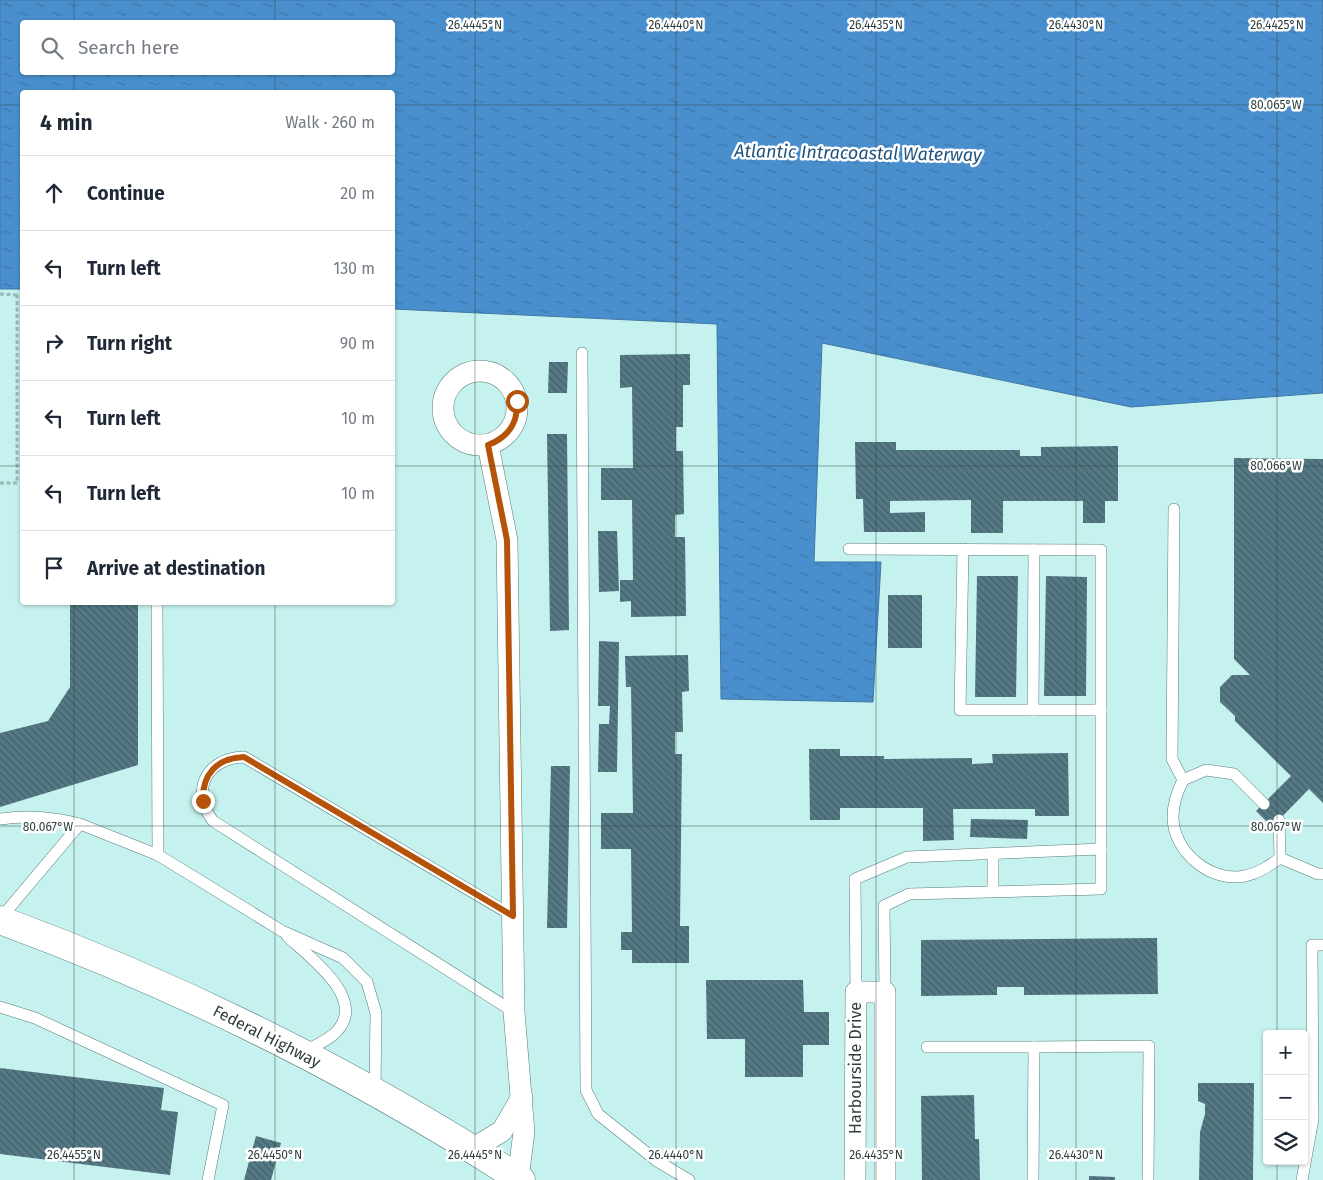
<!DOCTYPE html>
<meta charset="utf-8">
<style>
:root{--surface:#fff;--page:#f2f2f3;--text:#1f2937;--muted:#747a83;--line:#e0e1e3}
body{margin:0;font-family:"Fira Sans",sans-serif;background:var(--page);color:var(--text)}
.controls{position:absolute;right:15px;bottom:15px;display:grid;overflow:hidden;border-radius:5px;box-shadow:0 1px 4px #0004}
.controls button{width:45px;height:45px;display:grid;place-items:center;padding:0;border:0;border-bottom:1px solid var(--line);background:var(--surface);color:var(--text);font:25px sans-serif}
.stop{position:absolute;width:15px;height:15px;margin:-11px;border:4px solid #b45309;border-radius:50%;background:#fff}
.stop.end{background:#b45309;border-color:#fff;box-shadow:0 1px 5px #0008}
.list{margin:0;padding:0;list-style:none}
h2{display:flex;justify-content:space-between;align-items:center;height:65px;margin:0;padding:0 20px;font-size:21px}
h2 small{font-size:16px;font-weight:400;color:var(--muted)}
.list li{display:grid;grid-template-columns:32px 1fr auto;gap:15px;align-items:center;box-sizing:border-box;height:75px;padding:0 20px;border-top:1px solid var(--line)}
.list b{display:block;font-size:19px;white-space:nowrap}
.list em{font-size:16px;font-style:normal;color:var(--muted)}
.icon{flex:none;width:28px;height:28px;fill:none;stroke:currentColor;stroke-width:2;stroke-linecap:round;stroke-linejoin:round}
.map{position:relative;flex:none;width:1323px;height:1180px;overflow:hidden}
.search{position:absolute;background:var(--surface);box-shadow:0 1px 4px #0004;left:20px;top:20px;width:375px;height:55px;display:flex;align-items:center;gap:12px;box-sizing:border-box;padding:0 18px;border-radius:5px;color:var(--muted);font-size:19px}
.panel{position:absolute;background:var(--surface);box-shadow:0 1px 4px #0004;left:20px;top:90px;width:375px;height:515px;border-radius:5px}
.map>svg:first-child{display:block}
.water{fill:url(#water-ripples);stroke:#4077a2;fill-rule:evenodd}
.building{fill:url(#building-back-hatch)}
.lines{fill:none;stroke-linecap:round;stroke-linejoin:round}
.service-casing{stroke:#567e7b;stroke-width:12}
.minor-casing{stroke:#567e7b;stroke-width:22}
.primary-casing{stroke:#567e7b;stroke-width:29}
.path{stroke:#96bab8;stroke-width:3;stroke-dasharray:4 2.5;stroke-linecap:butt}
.service{stroke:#fff;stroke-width:11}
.minor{stroke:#fff;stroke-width:21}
.primary{stroke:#fff;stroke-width:28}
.route{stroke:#b45309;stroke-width:6}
.ticks{fill:none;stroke:#2c3e3d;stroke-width:1;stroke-opacity:0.45}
.labels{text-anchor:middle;stroke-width:5;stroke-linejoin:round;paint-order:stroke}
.street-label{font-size:16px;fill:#2c3e3d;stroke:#fff}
.water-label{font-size:18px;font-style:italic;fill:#23547f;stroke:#fff}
.ticks-label{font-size:12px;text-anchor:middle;fill:#2c3e3d;stroke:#fff;stroke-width:5;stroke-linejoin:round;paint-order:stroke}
</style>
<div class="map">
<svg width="1323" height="1180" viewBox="0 0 1323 1180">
<defs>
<pattern id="water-ripples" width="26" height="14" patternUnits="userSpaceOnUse" patternTransform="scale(1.25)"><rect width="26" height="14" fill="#498fce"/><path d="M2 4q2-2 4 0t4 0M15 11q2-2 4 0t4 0" fill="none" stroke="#3d76a8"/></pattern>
<pattern id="building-back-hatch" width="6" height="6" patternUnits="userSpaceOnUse" patternTransform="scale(1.25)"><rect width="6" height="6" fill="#557a85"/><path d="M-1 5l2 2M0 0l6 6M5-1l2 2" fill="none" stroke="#436068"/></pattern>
</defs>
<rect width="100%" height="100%" fill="#c5f1ee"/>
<path class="water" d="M0,0H1323V393L1131,407L822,343L814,562H881L873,702L721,699L717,324L393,309L392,92H22V289H0ZM22,22H392V72H22Z"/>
<g class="building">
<path d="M690,354V385H683V427H676V451H683L684,514L675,515V537H685L686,616L631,617V601L620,602V580H633L632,500H601V468H633L632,387L620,388V355Z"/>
<path d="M549,362H568L567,393H548Z"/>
<path d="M547,434H567L569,630L550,631Z"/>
<path d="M855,442H896V450H1020V456H1041V447L1118,446V501H1105V523H1083V501H1003V533H971V500L890,501V513L925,512V532H864L863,499H856Z"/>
<path d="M1234,458L1323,459V803L1309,789L1272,827L1256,811L1291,776L1235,721V716L1220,702V687L1232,675H1250L1234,659Z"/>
<path d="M598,531H617L619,591L599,592Z"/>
<path d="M977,576H1018L1016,697H975Z"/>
<path d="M1046,576L1087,577L1086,696H1044Z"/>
<rect x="888" y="595" width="34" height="53"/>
<path d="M70,602H138V765L0,807V733L48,721L70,687Z"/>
<path d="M599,641L619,642L617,772H598L599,724H609L610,706H598Z"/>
<path d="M688,655L689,691L682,692L683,732H675V754H682L680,926H689V963H632V950H621V932H632L631,849H601V813H633L631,687H626L625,656Z"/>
<path d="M809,749H840V756H884V759L972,758V764L993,763L992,754L1068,753L1069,816H1035V809H953L954,840L923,841V808H840V820H810Z"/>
<path d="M551,766H570L567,928H547Z"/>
<path d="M971,819L1028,820L1027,839L970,837Z"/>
<path d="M1157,938L1158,994L1024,995V987H997V995L921,996V940Z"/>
<path d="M706,980H803L804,1012H829V1045H803V1077H745V1039H707Z"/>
<path d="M0,1068L164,1088L161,1110L178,1112L170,1175L0,1154Z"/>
<path d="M1198,1083H1254L1253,1180H1199L1200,1132L1205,1114V1104L1198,1101Z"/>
<path d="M974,1095L975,1139H979L980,1180H922L921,1096Z"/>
<path d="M256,1136L281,1143L271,1180H244Z"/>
<path d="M1089,1176L1115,1177V1180H1089Z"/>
</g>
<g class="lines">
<defs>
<g id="service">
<path d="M582,353L586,1090L598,1114L657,1161L689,1180"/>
<path d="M1174,509L1172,759L1183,780"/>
<path d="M849,549L1101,550V849"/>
<path d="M963,549L960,710H1101"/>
<path d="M157,602L158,855L282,931L343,958L367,982L376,1013L375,1090"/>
<path d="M1033,710L1034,550"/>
<path d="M1264,804L1234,774L1206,770L1183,780C1177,792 1173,803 1173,817C1173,852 1211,883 1245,876C1259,873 1269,866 1280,858L1279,820"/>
<path d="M0,819C29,815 52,817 80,824"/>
<path d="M993,854V891"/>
<path d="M1280,858L1318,874H1323"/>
<path d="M513,916L244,757C206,758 190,791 213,821L514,1012"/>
<path d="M0,919L80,824L158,855"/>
<path d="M287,936C309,957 366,997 338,1030C330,1040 314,1046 303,1052"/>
<path d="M856,992L855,879L907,857L1101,849V889L909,894L884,906L885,992"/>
<path d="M0,1007L35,1018L223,1105L208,1180"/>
<path d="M927,1047H1034"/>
<path d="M1033,1180L1034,1047L1149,1046L1148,1180"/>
<path d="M1302,1180L1313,1119L1312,945H1323"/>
</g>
<g id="minor">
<circle cx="480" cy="408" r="37"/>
<path d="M488,445L507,540L514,1012L524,1132L518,1178"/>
<path d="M471,1150L502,1131L522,1097"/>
<path d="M855,1180L856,992H885V1180"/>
</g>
<path id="primary" d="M0,920C182,987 357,1074 521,1180"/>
</defs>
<use href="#service" class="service-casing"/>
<use href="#minor" class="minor-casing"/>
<use href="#primary" class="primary-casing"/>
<g class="path">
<path d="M0,294L17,295"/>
<path d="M0,483H17V295H22"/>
</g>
<use href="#service" class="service"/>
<use href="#minor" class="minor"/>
<use href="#primary" class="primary"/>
</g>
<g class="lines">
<path class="route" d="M203,801C202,774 217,758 244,757L513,916L507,540L488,445C509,437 518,423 517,401"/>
</g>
<path class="ticks" d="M74,0V22M275,0V22M475,0V1180M676,0V1180M876,0V1180M1076,0V1180M1277,0V1034M74,72V92M275,72V92M0,105H22M392,105H1323M0,466H22M392,466H1323M74,602V1180M275,602V1180M0,826H1323M1277,1161V1180"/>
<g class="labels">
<g class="street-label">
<text transform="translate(267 1036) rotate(27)" y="6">Federal Highway</text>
<text transform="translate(855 1068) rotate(-90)" y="6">Harbourside Drive</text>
</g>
<g class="water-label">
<text transform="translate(858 153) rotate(1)" y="6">Atlantic Intracoastal Waterway</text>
</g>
</g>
<g class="ticks-label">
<text x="475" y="29">26.4445°N</text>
<text x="676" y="29">26.4440°N</text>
<text x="876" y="29">26.4435°N</text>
<text x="1076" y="29">26.4430°N</text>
<text x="1277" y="29">26.4425°N</text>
<text x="1276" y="109">80.065°W</text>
<text x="1276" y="470">80.066°W</text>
<text x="1276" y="831">80.067°W</text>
<text x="48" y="831">80.067°W</text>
<text x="74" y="1159">26.4455°N</text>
<text x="275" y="1159">26.4450°N</text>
<text x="475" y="1159">26.4445°N</text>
<text x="676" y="1159">26.4440°N</text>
<text x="876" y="1159">26.4435°N</text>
<text x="1076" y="1159">26.4430°N</text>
</g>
</svg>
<div class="controls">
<button>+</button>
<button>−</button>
<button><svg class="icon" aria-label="layers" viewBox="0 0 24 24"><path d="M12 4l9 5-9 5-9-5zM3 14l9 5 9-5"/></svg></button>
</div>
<div class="stop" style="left:517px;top:401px"></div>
<div class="stop end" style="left:203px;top:801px"></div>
<div class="search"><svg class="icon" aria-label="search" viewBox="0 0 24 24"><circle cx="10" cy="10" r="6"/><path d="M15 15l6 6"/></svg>Search here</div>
<section class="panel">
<h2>4 min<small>Walk · 260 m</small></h2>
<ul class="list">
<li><svg class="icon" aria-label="ahead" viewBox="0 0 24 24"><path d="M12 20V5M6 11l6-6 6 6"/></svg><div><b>Continue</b></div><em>20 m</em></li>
<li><svg class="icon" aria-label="left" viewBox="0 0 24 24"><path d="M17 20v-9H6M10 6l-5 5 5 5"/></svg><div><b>Turn left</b></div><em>130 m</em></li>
<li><svg class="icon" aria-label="right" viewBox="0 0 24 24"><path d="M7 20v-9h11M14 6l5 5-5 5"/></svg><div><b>Turn right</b></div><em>90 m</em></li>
<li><svg class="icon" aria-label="left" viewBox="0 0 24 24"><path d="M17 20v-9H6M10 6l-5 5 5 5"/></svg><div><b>Turn left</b></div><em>10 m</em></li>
<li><svg class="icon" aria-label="left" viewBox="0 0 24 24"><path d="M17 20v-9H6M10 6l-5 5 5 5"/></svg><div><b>Turn left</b></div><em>10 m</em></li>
<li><svg class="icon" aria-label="arrive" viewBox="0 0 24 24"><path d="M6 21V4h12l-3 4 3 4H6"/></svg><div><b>Arrive at destination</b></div></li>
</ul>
</section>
</div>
